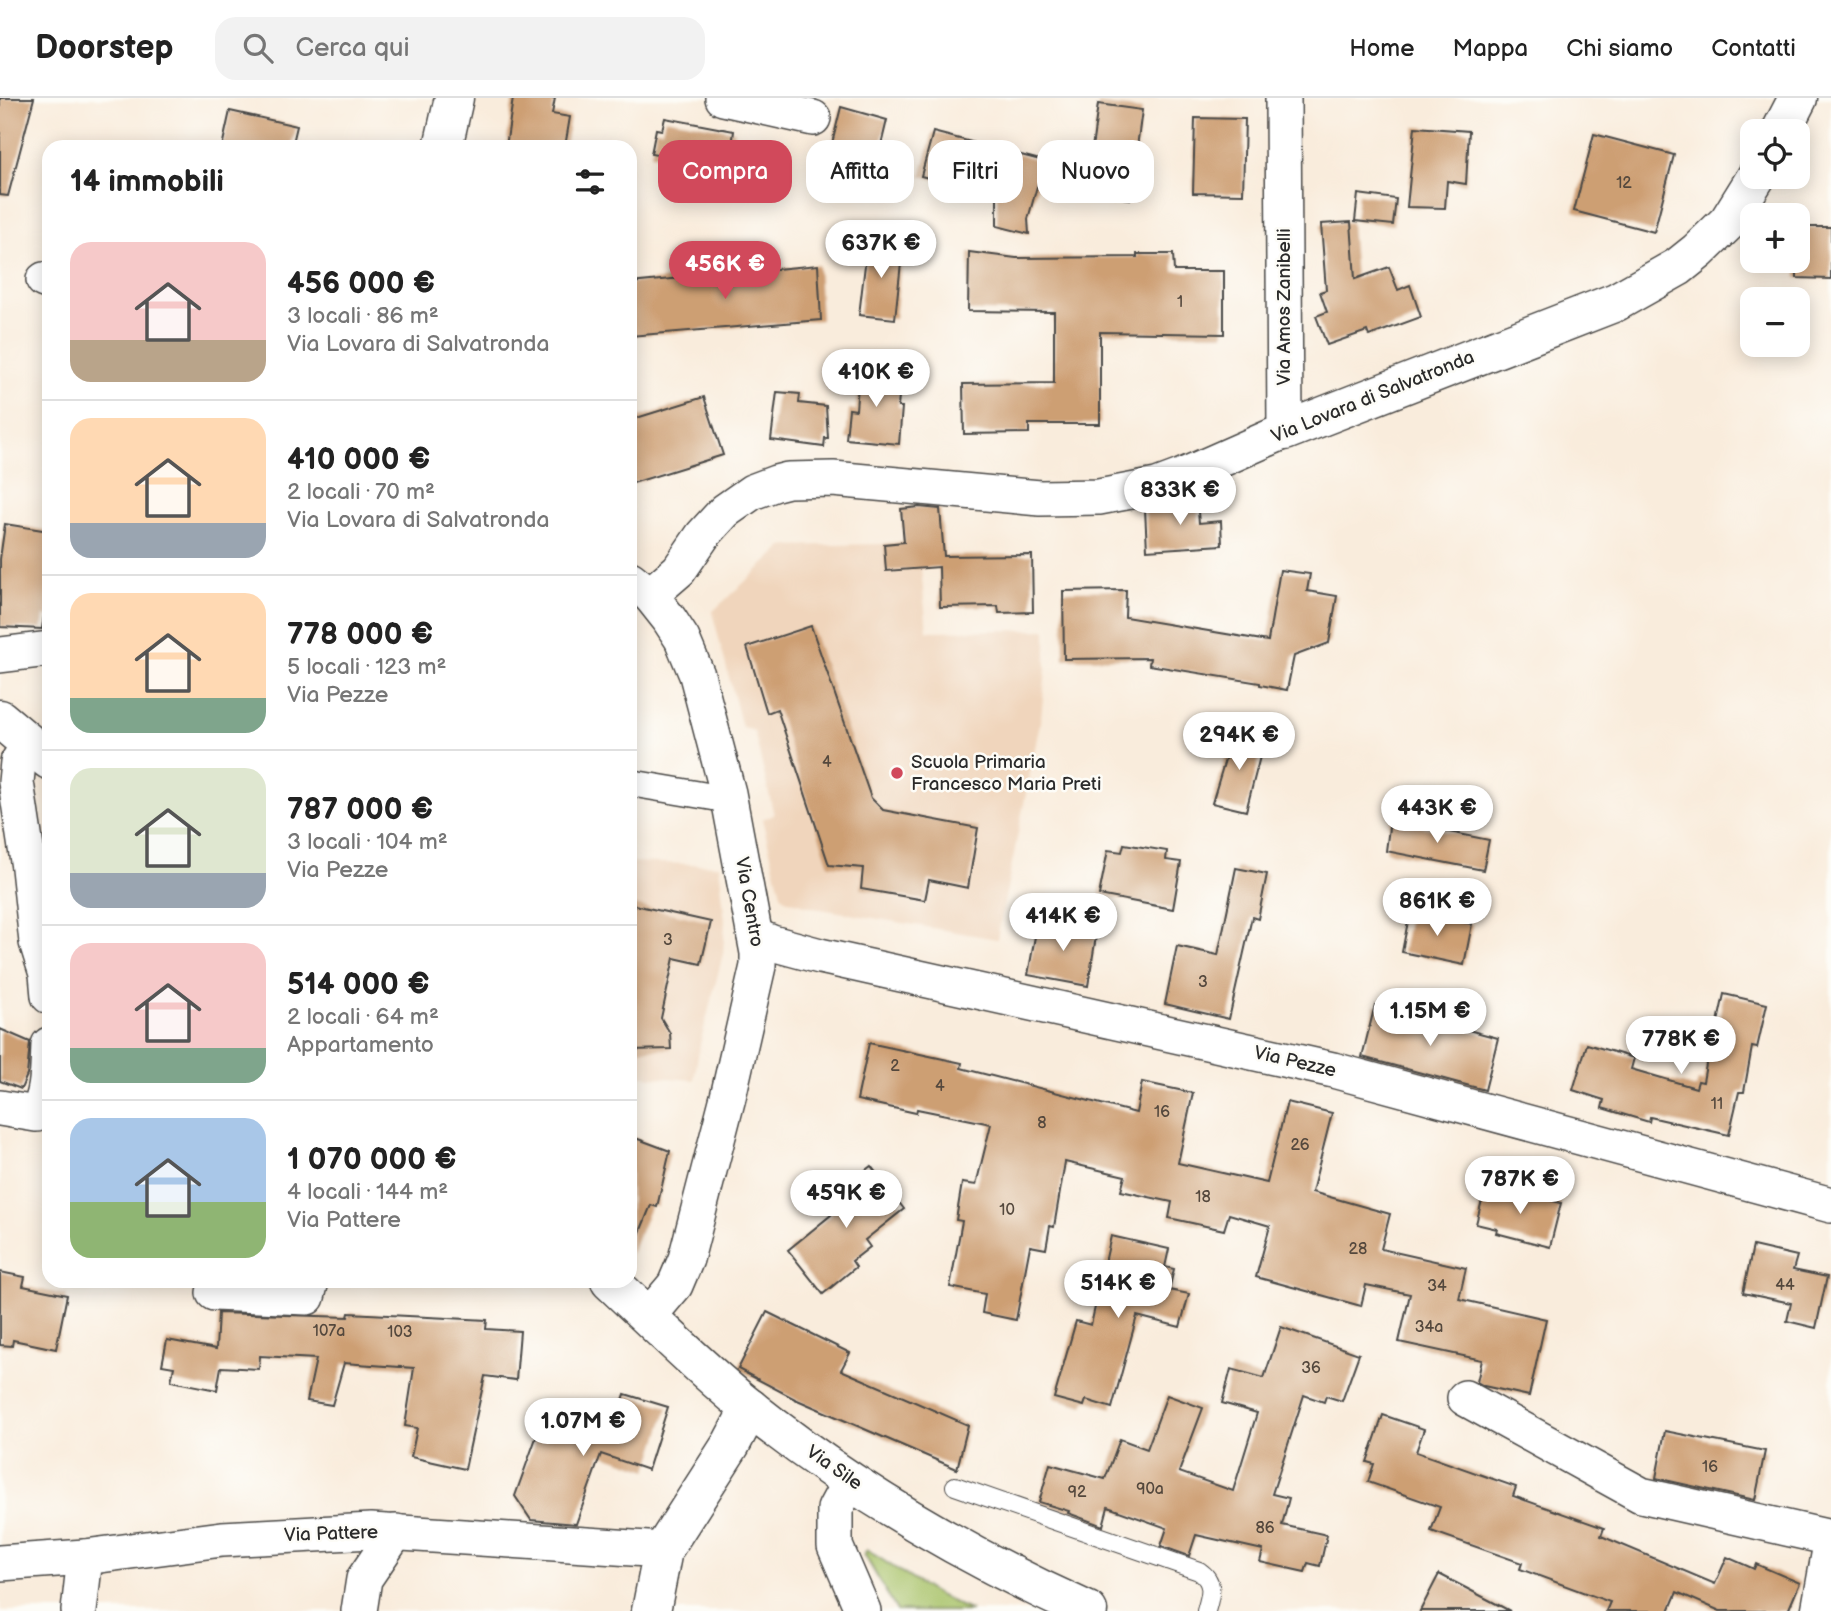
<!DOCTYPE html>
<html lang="it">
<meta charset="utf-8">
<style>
:root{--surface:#fff;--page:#f2f2f2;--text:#222;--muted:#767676;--line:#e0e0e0;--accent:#d1495b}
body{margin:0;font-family:"Balsamiq Sans",sans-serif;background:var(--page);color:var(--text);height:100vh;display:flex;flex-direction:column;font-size:26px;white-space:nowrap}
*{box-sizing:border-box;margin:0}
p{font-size:23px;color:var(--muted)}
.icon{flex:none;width:38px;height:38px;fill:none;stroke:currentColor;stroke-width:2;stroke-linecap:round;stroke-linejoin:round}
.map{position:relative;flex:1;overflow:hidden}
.drawer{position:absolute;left:42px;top:42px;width:595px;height:1148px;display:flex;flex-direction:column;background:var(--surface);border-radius:21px;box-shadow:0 4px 18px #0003}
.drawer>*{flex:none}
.top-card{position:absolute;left:658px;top:42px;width:665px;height:63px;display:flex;gap:14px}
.fabs{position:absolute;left:1740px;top:21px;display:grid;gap:14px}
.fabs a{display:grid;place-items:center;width:70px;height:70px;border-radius:14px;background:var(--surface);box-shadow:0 4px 18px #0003;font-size:35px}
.price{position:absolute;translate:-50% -60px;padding:0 16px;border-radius:24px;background:#fff;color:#222;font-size:23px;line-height:46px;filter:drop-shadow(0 2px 4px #0008)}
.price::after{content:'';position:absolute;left:50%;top:42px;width:21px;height:16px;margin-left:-10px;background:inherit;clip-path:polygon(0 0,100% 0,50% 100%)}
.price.selected{background:var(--accent);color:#fff}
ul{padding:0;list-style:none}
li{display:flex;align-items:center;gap:21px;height:175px;padding:0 28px}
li+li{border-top:2px solid var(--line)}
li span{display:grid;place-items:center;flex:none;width:196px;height:140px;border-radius:21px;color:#555}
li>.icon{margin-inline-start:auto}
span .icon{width:84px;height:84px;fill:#fffc;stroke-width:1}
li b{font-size:30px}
h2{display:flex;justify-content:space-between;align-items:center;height:84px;padding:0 28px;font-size:30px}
.tag{padding:0 24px;border-radius:21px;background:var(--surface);box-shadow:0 4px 18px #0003;font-size:24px;line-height:63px}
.tag.selected{background:var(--accent);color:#fff}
header{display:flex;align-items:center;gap:42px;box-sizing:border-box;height:98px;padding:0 35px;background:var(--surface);border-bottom:2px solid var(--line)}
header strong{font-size:33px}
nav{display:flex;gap:38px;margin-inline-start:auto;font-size:24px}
.search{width:490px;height:63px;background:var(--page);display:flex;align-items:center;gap:18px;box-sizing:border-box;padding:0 24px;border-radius:21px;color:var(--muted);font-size:26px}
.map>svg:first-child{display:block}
</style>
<header>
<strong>Doorstep</strong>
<div class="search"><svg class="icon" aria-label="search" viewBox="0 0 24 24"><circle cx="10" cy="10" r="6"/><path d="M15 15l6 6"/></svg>Cerca qui</div>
<nav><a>Home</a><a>Mappa</a><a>Chi siamo</a><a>Contatti</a></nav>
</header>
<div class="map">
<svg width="1831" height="1513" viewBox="0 0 1831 1513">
<rect width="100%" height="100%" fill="#fdfcf7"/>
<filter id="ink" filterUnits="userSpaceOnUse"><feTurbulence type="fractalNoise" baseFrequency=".0143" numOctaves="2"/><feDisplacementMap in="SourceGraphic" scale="14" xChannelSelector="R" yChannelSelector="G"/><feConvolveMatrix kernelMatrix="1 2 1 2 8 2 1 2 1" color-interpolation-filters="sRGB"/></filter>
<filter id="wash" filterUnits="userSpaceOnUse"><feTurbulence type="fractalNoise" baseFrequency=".00686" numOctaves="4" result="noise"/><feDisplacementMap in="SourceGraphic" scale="28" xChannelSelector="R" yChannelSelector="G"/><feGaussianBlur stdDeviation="1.57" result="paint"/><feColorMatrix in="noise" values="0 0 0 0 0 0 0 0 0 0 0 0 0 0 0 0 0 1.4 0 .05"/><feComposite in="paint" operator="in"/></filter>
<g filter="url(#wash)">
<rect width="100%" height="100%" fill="#f9ecdc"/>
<g fill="#f0d5bc">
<polygon points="884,446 886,473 921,470 927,533 1046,532 1046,572 1041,620 997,841 815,810 785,801 781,796 762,721 774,717 754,633 742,629 712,514 784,448"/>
<polygon points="630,764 719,767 725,823 723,856 700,946 694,982 630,977"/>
</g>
<polygon fill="#a8c269" stroke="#6a764a" stroke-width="2" points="867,1452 932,1494 971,1513 897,1513 864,1456"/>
<g id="blocks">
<g fill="#cd9f73">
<polygon points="0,0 34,0 8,98 0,97"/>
<polygon points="513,0 555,0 552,16 570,19 565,49 506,49"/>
<polygon points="1098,6 1142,12 1130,101 1086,95"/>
<polygon points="841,9 887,22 869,97 822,86"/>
<polygon points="230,13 297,28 292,49 222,49"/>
<polygon points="665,20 734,33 728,77 662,65 663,58 651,56 656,31 662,32"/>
<polygon points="1195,20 1245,21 1243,96 1193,95"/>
<polygon points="1415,29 1469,33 1466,86 1447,83 1445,110 1407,109"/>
<polygon points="933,34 1044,63 1028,121 1029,136 997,128 997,98 921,78"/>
<polygon points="1594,36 1674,57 1654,134 1574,113"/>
<polygon points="1358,96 1396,101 1393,127 1355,123"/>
<polygon points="1351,124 1355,181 1389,169 1398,192 1410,187 1421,219 1369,238 1367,233 1327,247 1316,218 1327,214 1320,194 1326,192 1321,126"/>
<polygon points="1797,129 1831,129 1831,181 1797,180"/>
<polygon points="868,142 903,146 895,221 859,217"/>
<polygon points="969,154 1016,160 1137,159 1137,156 1173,156 1174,173 1224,173 1224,236 1100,234 1100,326 1029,326 1029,335 964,336 963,286 1054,285 1054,214 968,213"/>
<polygon points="818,167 821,222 630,238 630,185"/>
<polygon points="859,273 901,276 898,309 902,309 899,346 846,341 849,311 856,312"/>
<polygon points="777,294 800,296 799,305 826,308 828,340 825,340 824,349 771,342"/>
<polygon points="704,299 723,357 630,386 630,322"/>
<polygon points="1197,403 1199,425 1221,423 1222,447 1147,452 1145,411 1171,404"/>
<polygon points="919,409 940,411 944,458 1032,457 1033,514 999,515 998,508 940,509 939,469 886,473 884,446 904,444 901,411"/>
<polygon points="5,426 49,433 49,519 44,518 42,531 0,529 0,461"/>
<polygon points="1280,472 1310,476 1307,493 1337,498 1329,545 1294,558 1287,592 1260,587 1260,585 1149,567 1150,560 1064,561 1063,493 1126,492 1125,519 1268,543"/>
<polygon points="811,528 871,700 883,712 978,730 968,790 929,782 925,802 861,791 863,770 829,767 777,611 767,615 747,549"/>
<polygon points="1233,635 1265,639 1246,713 1212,705"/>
<polygon points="1390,722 1489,742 1483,772 1386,753"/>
<polygon points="1124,746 1167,753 1166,762 1181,764 1173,811 1099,797 1108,752 1122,754"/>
<polygon points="1236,770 1267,776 1258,821 1252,819 1229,921 1165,906 1177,848 1218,857"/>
<polygon points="630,806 711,824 701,866 674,860 661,920 670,935 671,951 630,952"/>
<polygon points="1410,813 1472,826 1464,867 1402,854"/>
<polygon points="1038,822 1097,832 1088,888 1028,877"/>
<polygon points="1724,896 1767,906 1757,950 1752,949 1744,994 1739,994 1729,1037 1650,1019 1649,1024 1602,1010 1604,1002 1573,992 1587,946 1634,960 1631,971 1696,990 1698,983 1703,984 1711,938 1715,938"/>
<polygon points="1375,907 1498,940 1485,992 1362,959"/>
<polygon points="0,931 30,944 27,977 21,991 0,983"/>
<polygon points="869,945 962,965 961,970 1136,1015 1142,984 1193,995 1178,1065 1267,1085 1287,1004 1332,1015 1312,1094 1390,1116 1381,1151 1466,1170 1459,1201 1546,1221 1529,1298 1484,1288 1477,1284 1482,1262 1399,1244 1410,1196 1366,1187 1361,1208 1256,1179 1270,1128 1229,1116 1224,1132 1169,1120 1172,1104 1121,1093 1125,1078 1065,1064 1054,1129 1050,1128 1046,1151 1030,1148 1016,1222 982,1215 985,1196 950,1189 962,1123 956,1122 962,1085 976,1087 991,1026 917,1011 916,1015 857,1002"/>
<polygon points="630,1038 670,1053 657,1109 651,1107 631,1156"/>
<polygon points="871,1068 904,1111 865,1142 870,1149 852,1163 856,1169 823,1196 788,1152 831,1117 828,1113 841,1101 836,1095"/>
<polygon points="1506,1091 1561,1105 1550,1149 1496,1135 1497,1131 1476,1126 1484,1094 1504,1100"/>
<polygon points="1111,1138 1169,1151 1165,1169 1174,1171 1169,1192 1189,1196 1180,1229 1137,1218 1112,1310 1086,1302 1084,1308 1054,1300 1076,1223 1091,1227"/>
<polygon points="1753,1148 1797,1158 1793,1172 1827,1179 1816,1230 1787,1223 1791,1205 1743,1195"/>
<polygon points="0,1174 25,1179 23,1188 67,1197 56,1251 13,1242 12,1248 0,1247"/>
<polygon points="767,1214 850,1255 841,1272 968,1327 957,1371 795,1301 738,1271"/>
<polygon points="218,1215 348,1219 349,1215 487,1222 486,1231 520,1233 516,1282 485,1278 465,1371 411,1359 417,1330 405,1328 414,1270 344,1265 332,1307 307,1303 316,1261 260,1258 259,1271 221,1269 217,1292 171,1283 174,1269 162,1267 167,1242 216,1251"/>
<polygon points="1281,1229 1359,1256 1342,1303 1326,1298 1324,1304 1304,1297 1272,1396 1289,1400 1282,1427 1327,1437 1320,1468 1308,1465 1305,1474 1260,1464 1263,1452 1196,1437 1189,1458 1161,1448 1167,1430 1108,1409 1103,1428 1068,1415 1069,1413 1039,1404 1050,1366 1105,1381 1120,1341 1147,1351 1167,1297 1203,1310 1179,1374 1233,1393 1257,1315 1222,1305 1231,1271 1264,1280"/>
<polygon points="625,1296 668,1309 648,1372 601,1356 576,1426 531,1422 515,1398 546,1312 612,1336"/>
<polygon points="1383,1317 1424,1331 1416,1354 1516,1389 1513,1398 1604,1430 1601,1438 1715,1486 1727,1459 1754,1471 1756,1466 1800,1485 1788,1513 1720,1513 1677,1494 1669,1513 1606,1513 1610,1504 1520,1471 1522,1465 1431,1433 1440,1409 1368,1384 1374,1366 1367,1364"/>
<polygon points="1665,1333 1765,1353 1755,1402 1656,1380"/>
<polygon points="1439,1476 1510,1513 1420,1513"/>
</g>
</g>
</g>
<g filter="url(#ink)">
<use href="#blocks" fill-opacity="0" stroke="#4a4846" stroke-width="2"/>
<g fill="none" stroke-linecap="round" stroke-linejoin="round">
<defs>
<path id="service" d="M955 1388 1199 1473C1215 1484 1211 1496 1206 1513"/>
<polyline id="pedestrian" points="636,686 713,699"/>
<g id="minor">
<polyline points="723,0 813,20"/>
<polyline points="44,182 49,183"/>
<polyline points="630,481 650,497 669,521 682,541 697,577 728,695 758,855 758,868 728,999 686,1161 675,1187 648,1219"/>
<polyline points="650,497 679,472 703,437 725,413 752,394 776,385 788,382 833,381 1040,400 1099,399 1157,388 1181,379 1285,333 1283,0"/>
<polyline points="0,557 49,551"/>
<polyline points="30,645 18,664 16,684 29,770 37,844 47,876 49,898"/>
<polyline points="755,838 772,845 820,858 1333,972 1831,1107"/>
<path d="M0 1010 36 1016C49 999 48 968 49 947"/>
<polyline points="214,1195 307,1199 311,1183"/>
<polyline points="1465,1300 1641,1397 1831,1440"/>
<polyline points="850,1383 835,1411 835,1448 863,1513"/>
<polyline points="0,1465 85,1459 222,1441 371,1433 663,1452"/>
<polyline points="79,1513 85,1459"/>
<polyline points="359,1513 364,1481 396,1434"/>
<polyline points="1819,1513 1831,1446"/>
</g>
<g id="tertiary">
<polyline points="1781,33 1798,0"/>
<polyline points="443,49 454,0"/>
<polyline points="1285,333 1616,204 1678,169 1698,153 1728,124 1756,79"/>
<polyline points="0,621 49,662"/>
<path d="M610 1183C655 1225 699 1269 747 1308 851 1391 967 1459 1088 1513"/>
<polyline points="651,1513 663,1452 731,1346 750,1310"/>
</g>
</defs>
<use href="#service" stroke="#4a4846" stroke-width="20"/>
<use href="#pedestrian" stroke="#4a4846" stroke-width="29"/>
<use href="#minor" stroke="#4a4846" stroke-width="38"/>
<use href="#tertiary" stroke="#4a4846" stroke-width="41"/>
<use href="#service" stroke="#fff" stroke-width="18"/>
<use href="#pedestrian" stroke="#fff" stroke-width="26"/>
<use href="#minor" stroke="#fff" stroke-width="35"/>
<use href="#tertiary" stroke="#fff" stroke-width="38"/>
</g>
</g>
<circle fill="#d1495b" stroke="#fdfcf7" stroke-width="2.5" cx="897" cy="675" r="7"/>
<g text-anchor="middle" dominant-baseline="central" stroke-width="5" stroke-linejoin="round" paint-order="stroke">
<g font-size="16" fill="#54483d">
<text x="1624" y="85">12</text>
<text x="1180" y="204">1</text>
<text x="827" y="664">4</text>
<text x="668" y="842">3</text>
<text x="1203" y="884">3</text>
<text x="895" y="968">2</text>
<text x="940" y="988">4</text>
<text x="1717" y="1006">11</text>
<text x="1162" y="1014">16</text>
<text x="1042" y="1025">8</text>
<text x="1300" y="1047">26</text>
<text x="1203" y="1099">18</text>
<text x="1007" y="1112">10</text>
<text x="1358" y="1151">28</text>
<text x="1785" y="1187">44</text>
<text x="1437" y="1188">34</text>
<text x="1429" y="1229">34a</text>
<text x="329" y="1233">107a</text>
<text x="400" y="1234">103</text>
<text x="1311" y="1270">36</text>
<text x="1710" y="1369">16</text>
<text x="1150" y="1391">90a</text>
<text x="1077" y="1394">92</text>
<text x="1265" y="1430">86</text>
</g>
<g font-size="19" fill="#2b2b2b" stroke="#fdfcf7">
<text transform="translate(1284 209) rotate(-90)">Via Amos Zanibelli</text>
<text transform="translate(1373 299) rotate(-22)">Via Lovara di Salvatronda</text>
<text transform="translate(749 804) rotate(80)">Via Centro</text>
<text transform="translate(1295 964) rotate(13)">Via Pezze</text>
<text transform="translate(834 1370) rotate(35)">Via Sile</text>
<text transform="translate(331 1436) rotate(-2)">Via Pattere</text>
</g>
<g font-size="19" fill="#2b2b2b" stroke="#fdfcf7" text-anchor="start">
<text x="911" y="664">Scuola Primaria<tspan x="911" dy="22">Francesco Maria Preti</tspan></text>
</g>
</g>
</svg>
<div class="fabs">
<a><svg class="icon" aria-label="locate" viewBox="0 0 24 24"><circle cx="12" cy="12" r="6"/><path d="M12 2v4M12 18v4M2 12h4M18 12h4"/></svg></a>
<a>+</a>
<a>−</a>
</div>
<b class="price" style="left:881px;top:182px">637K €</b>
<b class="price selected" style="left:725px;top:203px">456K €</b>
<b class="price" style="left:876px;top:311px">410K €</b>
<b class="price" style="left:1180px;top:429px">833K €</b>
<b class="price" style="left:1239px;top:674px">294K €</b>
<b class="price" style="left:1437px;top:747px">443K €</b>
<b class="price" style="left:1437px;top:840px">861K €</b>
<b class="price" style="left:1063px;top:855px">414K €</b>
<b class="price" style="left:1430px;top:950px">1.15M €</b>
<b class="price" style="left:1681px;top:978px">778K €</b>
<b class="price" style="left:1520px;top:1118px">787K €</b>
<b class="price" style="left:846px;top:1132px">459K €</b>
<b class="price" style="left:1118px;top:1222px">514K €</b>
<b class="price" style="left:583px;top:1360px">1.07M €</b>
<div class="top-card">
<a class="tag selected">Compra</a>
<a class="tag">Affitta</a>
<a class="tag">Filtri</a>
<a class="tag">Nuovo</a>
</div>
<section class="drawer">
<h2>14 immobili<svg class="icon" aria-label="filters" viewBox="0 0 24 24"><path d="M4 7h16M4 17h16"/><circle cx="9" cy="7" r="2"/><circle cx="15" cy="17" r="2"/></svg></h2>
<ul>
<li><span style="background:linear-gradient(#f6c9c9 70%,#b9a48a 0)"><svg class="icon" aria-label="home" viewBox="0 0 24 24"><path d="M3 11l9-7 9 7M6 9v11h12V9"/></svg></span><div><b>456 000 €</b><p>3 locali · 86 m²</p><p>Via Lovara di Salvatronda</p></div></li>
<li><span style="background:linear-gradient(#ffd9b3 75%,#9aa5b1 0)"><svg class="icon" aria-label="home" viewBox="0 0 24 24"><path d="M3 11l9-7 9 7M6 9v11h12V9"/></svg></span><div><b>410 000 €</b><p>2 locali · 70 m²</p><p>Via Lovara di Salvatronda</p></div></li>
<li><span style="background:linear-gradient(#ffd9b3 75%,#7fa58c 0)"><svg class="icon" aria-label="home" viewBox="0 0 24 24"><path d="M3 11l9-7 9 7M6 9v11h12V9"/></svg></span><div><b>778 000 €</b><p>5 locali · 123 m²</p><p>Via Pezze</p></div></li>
<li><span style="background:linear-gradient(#dfe7d0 75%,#9aa5b1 0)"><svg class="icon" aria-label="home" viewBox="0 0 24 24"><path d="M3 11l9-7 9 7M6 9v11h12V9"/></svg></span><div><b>787 000 €</b><p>3 locali · 104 m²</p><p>Via Pezze</p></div></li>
<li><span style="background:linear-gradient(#f6c9c9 75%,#7fa58c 0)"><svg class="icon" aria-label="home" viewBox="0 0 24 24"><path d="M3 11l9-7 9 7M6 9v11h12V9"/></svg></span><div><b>514 000 €</b><p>2 locali · 64 m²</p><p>Appartamento</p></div></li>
<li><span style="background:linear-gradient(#a9c7e8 60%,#8fb573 0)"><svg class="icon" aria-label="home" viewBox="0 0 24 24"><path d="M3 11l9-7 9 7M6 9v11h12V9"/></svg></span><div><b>1 070 000 €</b><p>4 locali · 144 m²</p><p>Via Pattere</p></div></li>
</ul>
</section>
</div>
